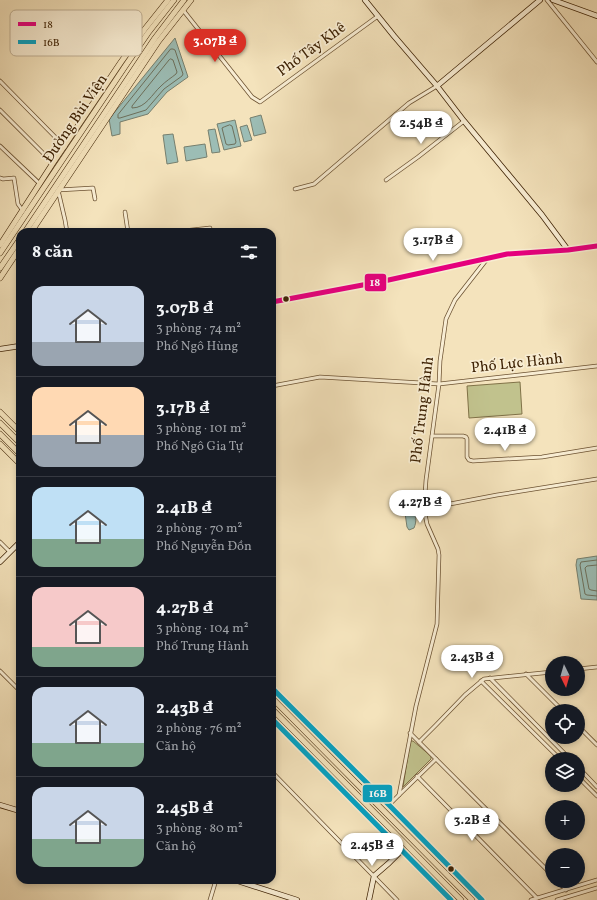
<!DOCTYPE html>
<html lang="vi">
<meta charset="utf-8">
<style>
:root{--surface:#171b24;--page:#20242c;--text:#f1f3f6;--muted:#9ea1a6;--line:#363941;--accent:#d93025}
body{margin:0;font-family:Vollkorn,serif;background:var(--page);color:var(--text);height:100vh;display:flex;flex-direction:column;font-size:15px;white-space:nowrap}
*{box-sizing:border-box;margin:0}
p{font-size:13px;color:var(--muted)}
.icon{flex:none;width:22px;height:22px;fill:none;stroke:currentColor;stroke-width:2;stroke-linecap:round;stroke-linejoin:round}
.map{position:relative;flex:1;overflow:hidden}
.details{position:absolute;left:16px;top:228px;width:260px;height:656px;display:flex;flex-direction:column;background:var(--surface);border-radius:12px;box-shadow:0 2px 6px #0003}
.details>*{flex:none}
.needle{width:26px;rotate:175deg}
.tools{position:absolute;left:545px;top:656px;display:grid;gap:8px}
.tools a{display:grid;place-items:center;width:40px;height:40px;border-radius:50%;background:var(--surface);box-shadow:0 2px 6px #0003;font-size:20px}
.price{position:absolute;translate:-50% -34px;padding:0 9px;border-radius:14px;background:#fff;color:#222;font-size:13px;line-height:26px;filter:drop-shadow(0 1px 2px #0008)}
.price::after{content:'';position:absolute;left:50%;top:24px;width:12px;height:9px;margin-left:-6px;background:inherit;clip-path:polygon(0 0,100% 0,50% 100%)}
.price.on{background:var(--accent);color:#fff}
ul{padding:0;list-style:none}
li{display:flex;align-items:center;gap:12px;height:100px;padding:0 16px}
li+li{border-top:1px solid var(--line)}
li span{display:grid;place-items:center;flex:none;width:112px;height:80px;border-radius:12px;color:#555}
li>.icon{margin-inline-start:auto}
span .icon{width:48px;height:48px;fill:#fffc;stroke-width:1}
li b{font-size:17px}
h2{display:flex;justify-content:space-between;align-items:center;height:48px;padding:0 16px;font-size:17px}
.map>svg:first-child{display:block}
</style>
<div class="map">
<svg width="597" height="900" viewBox="0 0 597 900">
<rect width="100%" height="100%" fill="#f4e3bc"/>
<filter id="stains"><feTurbulence type="fractalNoise" baseFrequency=".005" numOctaves="4"/><feColorMatrix values="0 0 0 0 .2 0 0 0 0 .09 0 0 0 0 .02 0 0 0 .5 -.17"/></filter>
<radialGradient id="worn" r=".72"><stop offset=".6" stop-color="#630" stop-opacity="0"/><stop offset="1" stop-color="#630" stop-opacity=".3"/></radialGradient>
<g fill="#c1c28d" stroke="#807248">
<polygon points="520,382 522,414 469,418 467,386"/>
<polygon points="411,741 413,741 431,756 431,759 403,787 410,742"/>
</g>
<g fill="#9cbdb5" stroke="#767f6e">
<polygon points="175,38 188,77 167,92 148,114 120,122 120,134 112,136 109,119"/>
<polygon points="261,115 266,133 254,136 250,118"/>
<polygon points="235,120 241,146 224,150 217,124"/>
<polygon points="247,125 252,140 244,142 240,127"/>
<polygon points="215,129 220,152 212,153 208,130"/>
<polygon points="173,134 178,162 167,164 163,135"/>
<polygon points="205,144 207,157 186,161 184,147"/>
<path d="M409 509H413C416 516 417 521 414 528L409 530 407 527 405 513Z"/>
<polygon points="597,556 597,600 581,599 576,565 577,559"/>
</g>
<g fill="none" stroke-linecap="round" stroke-linejoin="round">
<g stroke="#6d705c" stroke-width="1">
<polygon points="171,49 173,49 175,50 183,74 182,76 164,89 146,110 120,118 118,118 118,115"/>
<path d="M171 59 173 60 177 72 176 74C171 78 166 81 161 86 152 94 146 108 132 108V106L169 60Z"/>
<polygon points="230,125 232,126 236,142 235,144 228,145 226,144 222,128 224,127"/>
<polyline points="597,560 581,562 580,565 585,594 587,595 597,596"/>
<polyline points="597,565 587,566 585,568 589,589 591,590 597,591"/>
</g>
<defs>
<g id="street">
<polyline points="547,0 597,62"/>
<polyline points="183,10 252,97 260,102 378,16"/>
<polyline points="0,81 65,147"/>
<polyline points="0,110 53,163"/>
<polyline points="0,146 40,184"/>
<polyline points="0,178 3,179 14,178 18,204 23,211"/>
<polyline points="386,180 418,157 464,121"/>
<polyline points="295,189 314,184 409,103 437,86"/>
<polyline points="125,212 128,232"/>
<polyline points="67,232 65,220 58,190 93,188 95,199"/>
<polyline points="174,232 210,228"/>
<polyline points="272,386 320,377 439,384 528,374 597,366"/>
<polyline points="432,436 463,436 466,437 467,439 467,457 469,460 473,461 542,457 597,448"/>
<polyline points="424,509 497,495 597,479"/>
<polyline points="0,542 10,552"/>
<polyline points="578,669 597,667"/>
<polyline points="0,671 20,691"/>
<polyline points="526,674 563,711"/>
<polyline points="490,678 570,759"/>
<polyline points="481,681 560,759"/>
<polyline points="578,726 597,745"/>
<polyline points="410,733 552,875"/>
<polyline points="419,742 436,725 465,695 484,679 552,672"/>
<polyline points="578,767 597,787"/>
<polyline points="272,772 397,900"/>
<polyline points="417,776 537,898"/>
<polyline points="578,777 597,796"/>
<polyline points="399,795 436,759"/>
<polyline points="389,805 399,795 416,706 437,624 439,555 438,549 427,524 424,509 426,480 439,384 440,361 446,319 455,300 487,259"/>
<polyline points="558,881 566,890"/>
<polyline points="210,900 216,880"/>
<polyline points="531,900 597,880"/>
<polyline points="557,900 597,888"/>
</g>
<g id="secondary">
<polyline points="365,0 394,36 437,86 464,121 542,215 568,250"/>
<polyline points="553,0 597,16"/>
<polyline points="437,86 540,0"/>
<polyline points="272,302 384,281 507,254 568,250 597,246"/>
<polyline points="0,349 20,346"/>
<polyline points="0,562 20,542"/>
<polyline points="0,805 20,811"/>
<polyline points="235,880 297,900"/>
<polyline points="369,900 374,876 389,863 402,850"/>
</g>
<g id="primary">
<polyline points="25,232 155,38 184,0"/>
<polyline points="31,232 158,42 191,0"/>
<polyline points="0,245 53,163 121,62 144,30 168,0"/>
<polyline points="0,253 126,65 148,33 174,0"/>
<polyline points="0,268 20,239"/>
<polyline points="0,278 20,248"/>
<polyline points="0,412 20,432"/>
<polyline points="0,423 20,443"/>
<polyline points="0,434 20,454"/>
<polyline points="0,444 20,464"/>
<polyline points="272,688 389,805 482,900"/>
<polyline points="272,698 472,900"/>
<polyline points="272,709 461,900"/>
<polyline points="272,719 451,900"/>
</g>
</defs>
<use href="#street" stroke="#6c5232" stroke-width="4.5"/>
<use href="#secondary" stroke="#3e2204" stroke-width="6"/>
<use href="#primary" stroke="#3e2204" stroke-width="6"/>
<use href="#street" stroke="#f8edd3" stroke-width="3"/>
<use href="#secondary" stroke="#f8edd3" stroke-width="4.5"/>
<use href="#primary" stroke="#f4e3bc" stroke-width="5"/>
<defs>
<polyline id="bus-1" points="272,302 384,281 507,254 568,250 597,246"/>
<g id="bus-2">
<polyline points="272,688 389,805 482,900"/>
<polyline points="272,719 451,900"/>
</g>
</defs>
<use href="#bus-1" stroke="#f8edd3" stroke-width="8"/>
<use href="#bus-2" stroke="#f8edd3" stroke-width="8"/>
<use href="#bus-1" stroke="#e5007d" stroke-width="5"/>
<use href="#bus-2" stroke="#03a2c4" stroke-width="5"/>
</g>
<g fill="#3e2204" stroke="#f8edd3" stroke-width="1.5">
<circle cx="286" cy="299" r="3.5"/>
<circle cx="451" cy="869" r="3.5"/>
</g>
<g text-anchor="middle" dominant-baseline="central" stroke-width="3.5" stroke-linejoin="round" paint-order="stroke">
<g font-size="15" fill="#3e2204" stroke="#f8edd3">
<text transform="translate(312 50) rotate(-36)">Phố Tây Khê</text>
<text transform="translate(76 119) rotate(-56)">Đường Bùi Viện</text>
<text transform="translate(517 364) rotate(-6)">Phố Lực Hành</text>
<text transform="translate(423 410) rotate(-83)">Phố Trung Hành</text>
</g>
</g>
<rect x="10" y="10" width="132" height="46" rx="6" fill="#f8edd3" stroke="#c0b095" stroke-width="1"/>
<rect x="18" y="22" width="18" height="4" fill="#e5007d"/>
<rect x="18" y="40" width="18" height="4" fill="#03a2c4"/>
<g font-size="11" fill="#3e2204">
<text x="43" y="28">18</text>
<text x="43" y="46">16B</text>
</g>
<g stroke="#f8edd3" stroke-width="1.5">
<rect x="364" y="273" width="23" height="19" rx="4" fill="#e5007d"/>
<rect x="362" y="784" width="31" height="19" rx="4" fill="#03a2c4"/>
</g>
<g font-size="11" text-anchor="middle" font-weight="bold" fill="#fff">
<text x="375" y="286">18</text>
<text x="378" y="797">16B</text>
</g>
<rect width="100%" height="100%" filter="url(#stains)"/>
<rect width="100%" height="100%" fill="url(#worn)"/>
</svg>
<div class="tools">
<a><svg class="needle" viewBox="-14 -14 28 28"><path d="M0-13l5 13h-10z" fill="#e53935"/><path d="M0 13l5-13h-10z" fill="#9ea1a6"/></svg></a>
<a><svg class="icon" aria-label="locate" viewBox="0 0 24 24"><circle cx="12" cy="12" r="6"/><path d="M12 2v4M12 18v4M2 12h4M18 12h4"/></svg></a>
<a><svg class="icon" aria-label="layers" viewBox="0 0 24 24"><path d="M12 4l9 5-9 5-9-5zM3 14l9 5 9-5"/></svg></a>
<a>+</a>
<a>−</a>
</div>
<b class="price on" style="left:215px;top:63px">3.07B ₫</b>
<b class="price" style="left:421px;top:145px">2.54B ₫</b>
<b class="price" style="left:433px;top:262px">3.17B ₫</b>
<b class="price" style="left:505px;top:452px">2.41B ₫</b>
<b class="price" style="left:420px;top:524px">4.27B ₫</b>
<b class="price" style="left:472px;top:679px">2.43B ₫</b>
<b class="price" style="left:472px;top:842px">3.2B ₫</b>
<b class="price" style="left:372px;top:867px">2.45B ₫</b>
<section class="details">
<h2>8 căn<svg class="icon" aria-label="filters" viewBox="0 0 24 24"><path d="M4 7h16M4 17h16"/><circle cx="9" cy="7" r="2"/><circle cx="15" cy="17" r="2"/></svg></h2>
<ul>
<li><span style="background:linear-gradient(#c9d6e8 70%,#9aa5b1 0)"><svg class="icon" aria-label="home" viewBox="0 0 24 24"><path d="M3 11l9-7 9 7M6 9v11h12V9"/></svg></span><div><b>3.07B ₫</b><p>3 phòng · 74 m²</p><p>Phố Ngô Hùng</p></div></li>
<li><span style="background:linear-gradient(#ffd9b3 60%,#9aa5b1 0)"><svg class="icon" aria-label="home" viewBox="0 0 24 24"><path d="M3 11l9-7 9 7M6 9v11h12V9"/></svg></span><div><b>3.17B ₫</b><p>3 phòng · 101 m²</p><p>Phố Ngô Gia Tự</p></div></li>
<li><span style="background:linear-gradient(#bfe0f5 65%,#7fa58c 0)"><svg class="icon" aria-label="home" viewBox="0 0 24 24"><path d="M3 11l9-7 9 7M6 9v11h12V9"/></svg></span><div><b>2.41B ₫</b><p>2 phòng · 70 m²</p><p>Phố Nguyễn Đồn</p></div></li>
<li><span style="background:linear-gradient(#f6c9c9 75%,#7fa58c 0)"><svg class="icon" aria-label="home" viewBox="0 0 24 24"><path d="M3 11l9-7 9 7M6 9v11h12V9"/></svg></span><div><b>4.27B ₫</b><p>3 phòng · 104 m²</p><p>Phố Trung Hành</p></div></li>
<li><span style="background:linear-gradient(#c9d6e8 70%,#7fa58c 0)"><svg class="icon" aria-label="home" viewBox="0 0 24 24"><path d="M3 11l9-7 9 7M6 9v11h12V9"/></svg></span><div><b>2.43B ₫</b><p>2 phòng · 76 m²</p><p>Căn hộ</p></div></li>
<li><span style="background:linear-gradient(#c9d6e8 65%,#7fa58c 0)"><svg class="icon" aria-label="home" viewBox="0 0 24 24"><path d="M3 11l9-7 9 7M6 9v11h12V9"/></svg></span><div><b>2.45B ₫</b><p>3 phòng · 80 m²</p><p>Căn hộ</p></div></li>
</ul>
</section>
</div>
